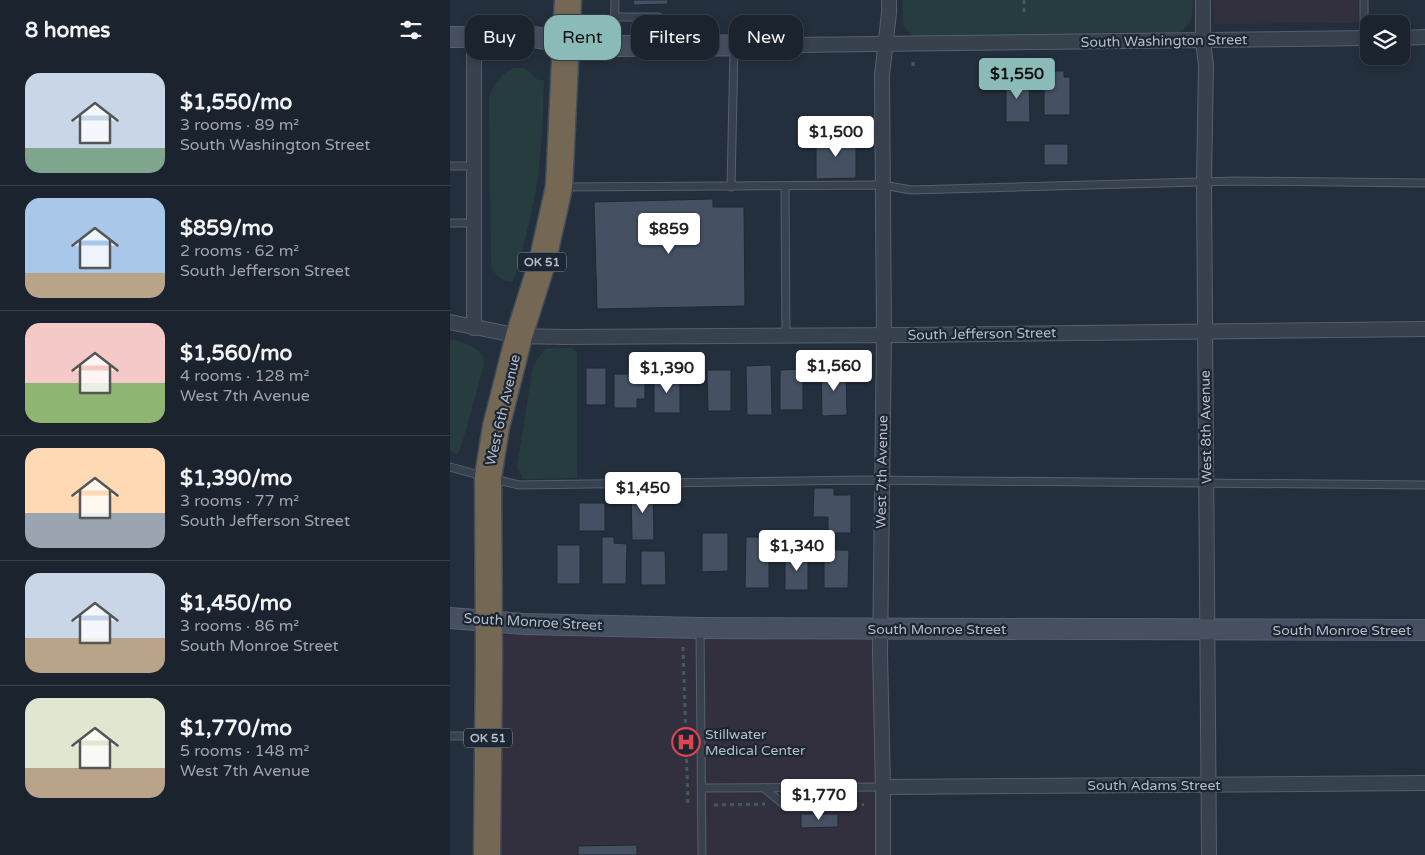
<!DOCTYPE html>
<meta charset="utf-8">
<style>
:root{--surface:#1b232e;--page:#282f3a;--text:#f1f3f6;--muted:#a0a4aa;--line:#39404a;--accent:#8bbbb9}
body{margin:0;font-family:"Varela Round",sans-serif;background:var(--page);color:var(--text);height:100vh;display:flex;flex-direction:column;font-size:19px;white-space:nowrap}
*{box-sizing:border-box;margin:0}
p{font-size:16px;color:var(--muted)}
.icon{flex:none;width:28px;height:28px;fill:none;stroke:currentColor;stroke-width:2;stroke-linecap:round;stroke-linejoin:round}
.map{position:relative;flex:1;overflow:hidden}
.side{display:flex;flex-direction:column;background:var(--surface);width:450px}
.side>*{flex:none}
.guide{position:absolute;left:15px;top:15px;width:475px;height:45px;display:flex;gap:10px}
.tools{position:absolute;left:910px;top:15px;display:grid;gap:10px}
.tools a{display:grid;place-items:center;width:50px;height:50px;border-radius:10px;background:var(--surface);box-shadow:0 2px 8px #0003,0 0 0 1px var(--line);font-size:25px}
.price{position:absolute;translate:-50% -42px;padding:0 11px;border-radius:5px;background:#fff;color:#222;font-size:16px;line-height:32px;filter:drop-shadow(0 1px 2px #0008)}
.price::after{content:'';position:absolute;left:50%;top:30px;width:15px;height:11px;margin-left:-8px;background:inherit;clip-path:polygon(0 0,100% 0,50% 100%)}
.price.on{background:var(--accent);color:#111}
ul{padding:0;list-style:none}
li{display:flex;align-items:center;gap:15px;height:125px;padding:0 25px}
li+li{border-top:1px solid var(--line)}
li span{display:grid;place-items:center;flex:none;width:140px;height:100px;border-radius:15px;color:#555}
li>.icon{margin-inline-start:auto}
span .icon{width:60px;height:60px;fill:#fffc;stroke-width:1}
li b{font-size:21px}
h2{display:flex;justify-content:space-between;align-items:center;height:60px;padding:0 25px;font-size:21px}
.tag{padding:0 18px;border-radius:15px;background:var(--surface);box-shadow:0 2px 8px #0003,0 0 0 1px var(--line);font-size:18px;line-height:45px}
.tag.on{background:var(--accent);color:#111}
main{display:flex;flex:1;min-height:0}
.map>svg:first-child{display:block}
</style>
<main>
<section class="side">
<h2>8 homes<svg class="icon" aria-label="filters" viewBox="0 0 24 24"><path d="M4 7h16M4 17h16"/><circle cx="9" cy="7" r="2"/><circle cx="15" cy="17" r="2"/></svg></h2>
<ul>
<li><span style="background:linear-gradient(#c9d6e8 75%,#7fa58c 0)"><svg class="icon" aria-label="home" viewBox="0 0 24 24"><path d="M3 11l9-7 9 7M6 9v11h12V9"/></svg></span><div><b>$1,550/mo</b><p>3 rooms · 89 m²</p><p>South Washington Street</p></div></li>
<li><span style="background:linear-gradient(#a9c7e8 75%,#b9a48a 0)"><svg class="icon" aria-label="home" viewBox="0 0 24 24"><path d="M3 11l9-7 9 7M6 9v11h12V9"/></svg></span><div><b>$859/mo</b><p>2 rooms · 62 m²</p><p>South Jefferson Street</p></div></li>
<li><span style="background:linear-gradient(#f6c9c9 60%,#8fb573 0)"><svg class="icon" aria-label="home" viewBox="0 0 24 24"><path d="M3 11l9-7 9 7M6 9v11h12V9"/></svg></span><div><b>$1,560/mo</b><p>4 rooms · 128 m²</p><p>West 7th Avenue</p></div></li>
<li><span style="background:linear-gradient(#ffd9b3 65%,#9aa5b1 0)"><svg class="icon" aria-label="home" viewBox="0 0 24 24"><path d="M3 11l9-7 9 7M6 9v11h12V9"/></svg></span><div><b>$1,390/mo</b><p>3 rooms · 77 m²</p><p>South Jefferson Street</p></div></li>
<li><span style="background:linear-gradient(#c9d6e8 65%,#b9a48a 0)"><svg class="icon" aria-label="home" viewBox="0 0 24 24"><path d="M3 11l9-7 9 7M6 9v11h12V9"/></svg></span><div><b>$1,450/mo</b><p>3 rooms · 86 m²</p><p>South Monroe Street</p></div></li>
<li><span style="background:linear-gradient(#dfe7d0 70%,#b9a48a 0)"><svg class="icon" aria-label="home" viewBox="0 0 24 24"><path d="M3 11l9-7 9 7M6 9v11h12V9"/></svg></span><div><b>$1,770/mo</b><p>5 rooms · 148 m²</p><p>West 7th Avenue</p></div></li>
</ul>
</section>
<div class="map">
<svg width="975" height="855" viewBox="0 0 975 855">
<rect width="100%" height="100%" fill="#242f3e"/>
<g fill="#32303f">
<polygon points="763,0 908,0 909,23 764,24"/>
<polygon points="41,628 430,629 431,855 41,855"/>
</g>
<g fill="#263c3f">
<path d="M452 0H743C743 15 742 27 726 33L471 38 464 37 453 25Z"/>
<path d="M63 68H75L88 80H94C93 115 92 150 87 184 81 218 73 250 63 282 52 282 46 276 41 266L39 98C44 84 49 76 63 68Z"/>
<path d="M0 339C10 341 28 347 33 357 33 358 33 364 34 365L11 447 9 452 5 454 0 450Z"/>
<polygon points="97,348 122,348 127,352 127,478 73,479 67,467 83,366 90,355"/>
</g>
<g fill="#455162" stroke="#1f2835">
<polygon points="183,0 218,0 218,4 184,5"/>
<polygon points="599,71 614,71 614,77 620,77 620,115 594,115 594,77 599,77"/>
<polygon points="573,76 574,82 579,82 580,122 556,122 556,77"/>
<polygon points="366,138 406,138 406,178 366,179"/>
<rect x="594" y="144" width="24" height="21"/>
<polygon points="263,199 263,207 294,207 295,306 147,309 144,202"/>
<polygon points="321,365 322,415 297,415 296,366"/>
<rect x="136" y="368" width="20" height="37"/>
<polygon points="353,369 353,410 330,410 330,370"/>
<polygon points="371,369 396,369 397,415 372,416"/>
<polygon points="257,370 281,370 281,411 258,411"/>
<polygon points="164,374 195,374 195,399 187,399 187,408 164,408"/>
<rect x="204" y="376" width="26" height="37"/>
<polygon points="181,488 203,488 204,540 182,540"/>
<polygon points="364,488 384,488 384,495 401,495 401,533 378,533 378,517 363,517"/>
<rect x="129" y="503" width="26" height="28"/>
<polygon points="252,533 278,533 278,571 252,572"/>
<polygon points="152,537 164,537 164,543 177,544 176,584 152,584"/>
<polygon points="296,537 319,537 319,588 295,588"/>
<rect x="107" y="545" width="23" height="39"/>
<polygon points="374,550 399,550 398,588 374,588"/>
<polygon points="191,551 215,551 216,585 191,585"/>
<rect x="335" y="554" width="23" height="36"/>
<polygon points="351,814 388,814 388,827 351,828"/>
<polygon points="187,845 187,855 128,855 128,846"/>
</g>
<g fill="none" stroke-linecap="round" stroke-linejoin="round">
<defs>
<g id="lane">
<polyline points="914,0 914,38"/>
<polyline points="165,17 208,17 209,43"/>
<polyline points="164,43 165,0"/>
<polyline points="0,166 23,166"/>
<polyline points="113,187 433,185 461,190 786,181 975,183"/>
<polyline points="281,187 284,48"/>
<polyline points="335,187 336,336"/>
<polyline points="0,223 23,223"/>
<polyline points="0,467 33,476"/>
<polyline points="44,479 69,485 413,480 975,485"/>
<polyline points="250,630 252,855"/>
<polyline points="0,736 35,736"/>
<polyline points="252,788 433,787"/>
<polyline points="314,788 337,807 373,807 395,787"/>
</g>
<g id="street">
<polyline points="753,0 753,41 756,65 754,182 759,855"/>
<polyline points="24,37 24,328"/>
<polyline points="951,38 975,37"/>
<polyline points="343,45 919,38"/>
<polyline points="0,322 69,336 115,337 462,335 975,329"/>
<polyline points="433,787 975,783"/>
<polyline points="433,855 433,787 430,653 434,336 432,75 439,13 439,0"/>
</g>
<g id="secondary">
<polyline points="0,37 83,37 117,42 164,46 343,45"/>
<polyline points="0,618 74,624 250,628 975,630"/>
</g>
<polyline id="highway" points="37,855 39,657 38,477 46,427 69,336 92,263 109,187 118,0"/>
</defs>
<use href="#lane" stroke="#565f6c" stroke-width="9"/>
<use href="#street" stroke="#565f6c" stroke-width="16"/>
<use href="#secondary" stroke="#565f6c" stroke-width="22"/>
<use href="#highway" stroke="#434c59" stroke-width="29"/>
<g stroke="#44595c" stroke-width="3" stroke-dasharray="4 4" stroke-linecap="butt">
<polyline points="574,0 574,16"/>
<polyline points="463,66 463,59"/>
<polyline points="233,647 238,804"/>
<polyline points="396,802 414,805"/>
<polyline points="264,805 315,804"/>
</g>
<use href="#lane" stroke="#38414e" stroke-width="7"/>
<use href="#street" stroke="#38414e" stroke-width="14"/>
<use href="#secondary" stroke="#465061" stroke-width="20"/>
<use href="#highway" stroke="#746855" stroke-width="26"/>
</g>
<defs>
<symbol id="hospital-ring" viewBox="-11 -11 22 22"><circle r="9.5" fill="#1d2633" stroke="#e0444e" stroke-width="1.5"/><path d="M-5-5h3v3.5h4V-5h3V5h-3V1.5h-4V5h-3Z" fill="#e0444e"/></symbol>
</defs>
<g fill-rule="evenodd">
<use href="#hospital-ring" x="220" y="726" width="32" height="32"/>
</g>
<g text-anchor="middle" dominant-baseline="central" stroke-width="4.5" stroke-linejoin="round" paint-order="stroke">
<g fill="#1d2633" stroke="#878f9c" stroke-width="1">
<rect x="68" y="252.5" width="48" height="19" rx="4"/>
<rect x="14" y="728.5" width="48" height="19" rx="4"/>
</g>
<g font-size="12" font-weight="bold" fill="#b4bcc9">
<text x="92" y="262">OK 51</text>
<text x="38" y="738">OK 51</text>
</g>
<g font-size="14" fill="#b4bcc9" stroke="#1d2633">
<text transform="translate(714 41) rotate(-1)">South Washington Street</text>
<text transform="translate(532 334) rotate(-1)">South Jefferson Street</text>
<text transform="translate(53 410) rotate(-77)">West 6th Avenue</text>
<text transform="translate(756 427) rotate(-91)">West 8th Avenue</text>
<text transform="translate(432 472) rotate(-89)">West 7th Avenue</text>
<text transform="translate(83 622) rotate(3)">South Monroe Street</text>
<text x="487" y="629">South Monroe Street</text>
<text x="892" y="630">South Monroe Street</text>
<text x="704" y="785">South Adams Street</text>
</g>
<g font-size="14" fill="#b4bcc9" stroke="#1d2633" text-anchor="start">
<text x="255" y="734">Stillwater<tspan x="255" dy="16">Medical Center</tspan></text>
</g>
</g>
</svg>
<div class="tools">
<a><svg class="icon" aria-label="layers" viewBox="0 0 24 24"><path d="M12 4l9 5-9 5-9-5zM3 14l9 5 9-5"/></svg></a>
</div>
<b class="price on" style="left:567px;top:100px">$1,550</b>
<b class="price" style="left:386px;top:158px">$1,500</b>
<b class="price" style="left:219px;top:255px">$859</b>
<b class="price" style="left:384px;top:392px">$1,560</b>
<b class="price" style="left:217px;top:394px">$1,390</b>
<b class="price" style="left:193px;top:514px">$1,450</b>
<b class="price" style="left:347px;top:572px">$1,340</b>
<b class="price" style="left:369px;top:821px">$1,770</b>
<div class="guide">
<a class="tag">Buy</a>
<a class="tag on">Rent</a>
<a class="tag">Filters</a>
<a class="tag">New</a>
</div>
</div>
</main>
